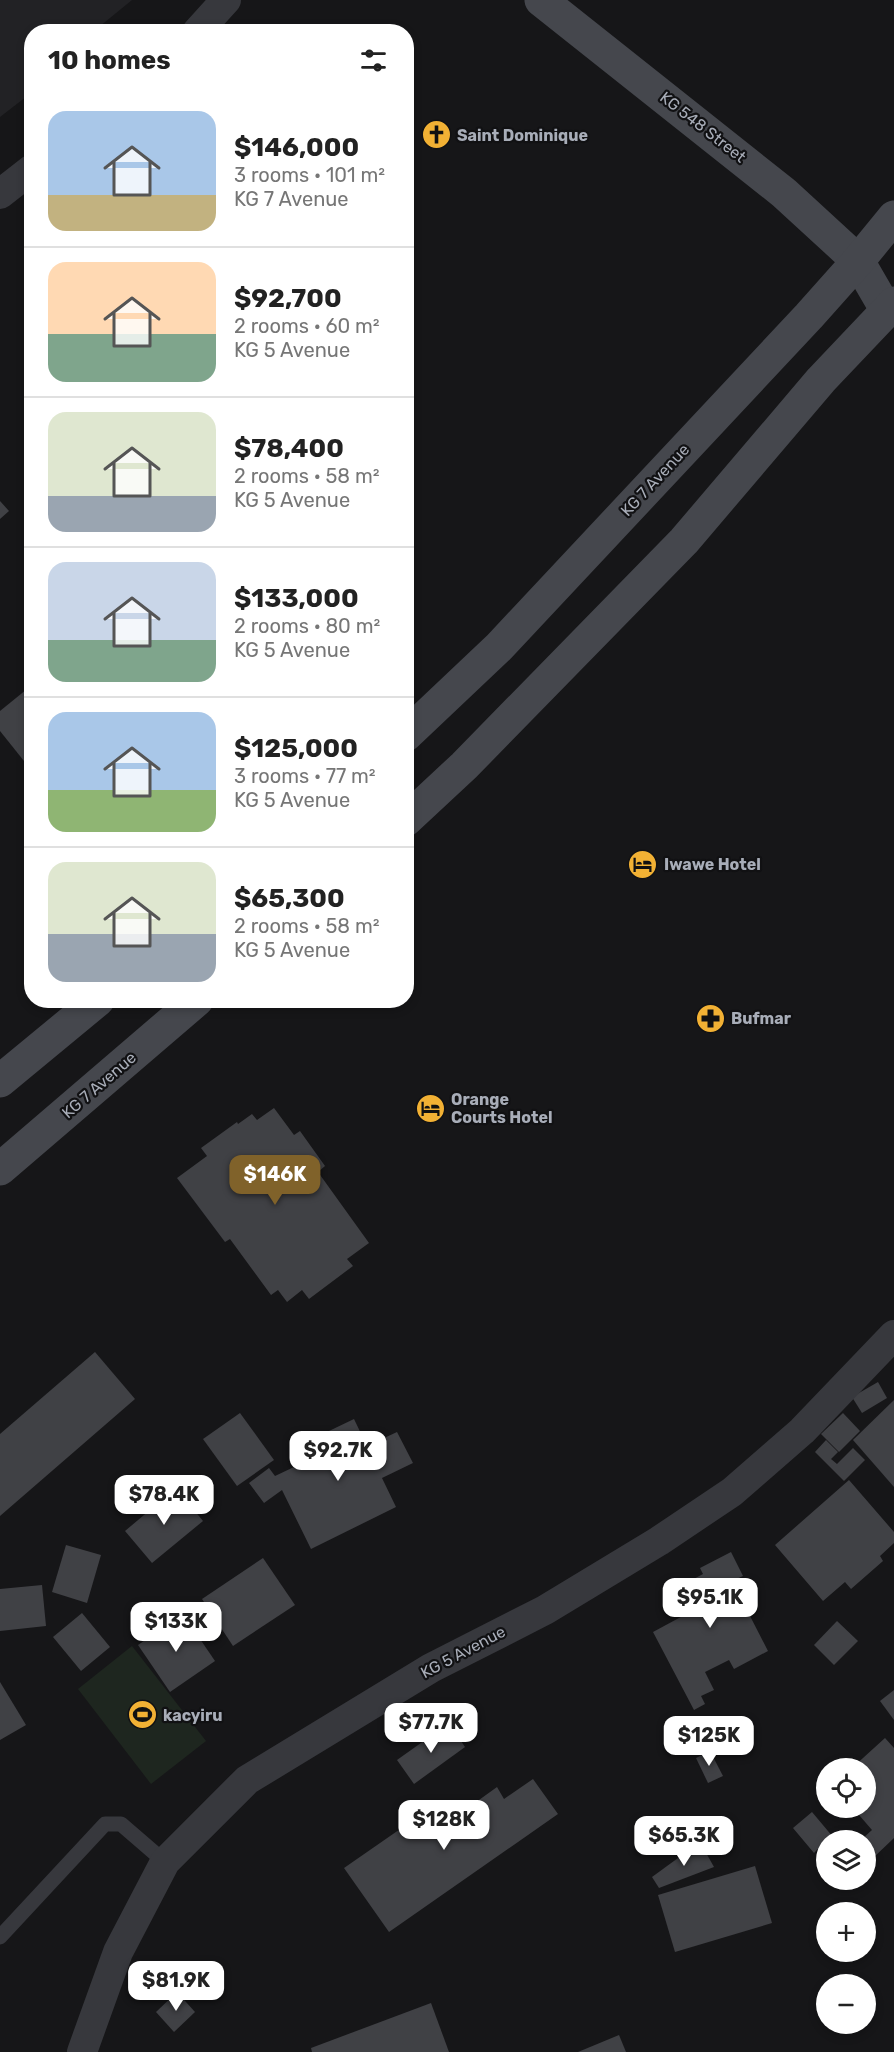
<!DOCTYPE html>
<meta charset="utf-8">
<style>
:root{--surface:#fff;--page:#f2f2f2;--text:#222;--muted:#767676;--line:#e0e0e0;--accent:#80622a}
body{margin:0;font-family:Rubik,sans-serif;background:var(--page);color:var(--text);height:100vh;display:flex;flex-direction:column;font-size:22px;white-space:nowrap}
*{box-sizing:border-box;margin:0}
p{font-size:20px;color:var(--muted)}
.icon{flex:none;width:33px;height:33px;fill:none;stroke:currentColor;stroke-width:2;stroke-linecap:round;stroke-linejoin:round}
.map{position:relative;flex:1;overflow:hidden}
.side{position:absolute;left:24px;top:24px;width:390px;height:984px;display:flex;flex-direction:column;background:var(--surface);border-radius:24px;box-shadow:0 3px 9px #0003}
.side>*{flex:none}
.controls{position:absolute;left:816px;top:1758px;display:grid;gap:12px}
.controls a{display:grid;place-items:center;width:60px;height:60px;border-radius:50%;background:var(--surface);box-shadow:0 3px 9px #0003;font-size:30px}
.price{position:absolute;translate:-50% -51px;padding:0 14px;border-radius:12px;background:#fff;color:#222;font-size:20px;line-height:39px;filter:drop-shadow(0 2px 3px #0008)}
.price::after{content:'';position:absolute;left:50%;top:36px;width:18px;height:14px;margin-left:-9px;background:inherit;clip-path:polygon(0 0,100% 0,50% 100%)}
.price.selected{background:var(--accent);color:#fff}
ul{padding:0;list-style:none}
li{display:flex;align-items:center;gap:18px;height:150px;padding:0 24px}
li+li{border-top:2px solid var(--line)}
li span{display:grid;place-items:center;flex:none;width:168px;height:120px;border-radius:18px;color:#555}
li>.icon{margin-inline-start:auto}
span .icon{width:72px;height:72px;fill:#fffc;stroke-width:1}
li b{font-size:26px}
h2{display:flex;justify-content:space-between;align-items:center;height:72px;padding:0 24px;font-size:26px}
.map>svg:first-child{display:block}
</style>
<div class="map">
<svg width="894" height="2052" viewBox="0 0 894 2052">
<rect width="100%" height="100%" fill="#161618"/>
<polygon fill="#222225" points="0,0 132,0 94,31 32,32 31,93 0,117"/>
<polygon fill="#1e261f" points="132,1646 206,1741 151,1784 78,1689"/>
<g fill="#404145">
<polygon points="0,501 9,511 0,519"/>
<polygon points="32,685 32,771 0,731 0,711"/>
<polygon points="274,1108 294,1135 300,1131 325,1166 318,1172 369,1243 347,1259 353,1266 309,1299 302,1290 287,1302 278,1290 271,1295 230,1239 225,1242 177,1178 207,1156 201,1148 237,1122 238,1124 252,1114 257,1120"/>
<polygon points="95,1352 135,1399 0,1516 0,1434"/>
<polygon points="878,1382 887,1398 862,1413 852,1397"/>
<polygon points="894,1400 894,1487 853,1440"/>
<polygon points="240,1413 274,1460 237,1486 203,1439"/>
<polygon points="843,1413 860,1431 839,1452 821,1434"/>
<polygon points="354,1419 367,1446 397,1432 413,1463 382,1478 396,1507 311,1549 282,1490 264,1503 249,1483 269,1468 275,1476 313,1458 306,1442"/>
<polygon points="826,1440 838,1452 831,1459 837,1464 853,1448 865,1460 844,1481 815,1452"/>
<polygon points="849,1480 894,1532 894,1543 880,1556 883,1561 851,1589 845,1582 823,1601 775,1545"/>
<polygon points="176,1488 203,1521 152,1563 125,1531"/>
<polygon points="66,1545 101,1555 87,1603 52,1592"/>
<polygon points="731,1552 743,1576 732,1581 768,1651 734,1669 729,1660 705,1672 714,1690 701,1696 705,1704 694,1710 653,1632 690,1612 677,1588 703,1574 700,1568"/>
<polygon points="263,1558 295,1605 233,1646 202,1599"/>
<polygon points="42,1585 46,1626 0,1631 0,1589"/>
<polygon points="82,1613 110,1647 81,1671 53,1637"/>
<polygon points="183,1614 215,1661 170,1692 138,1645"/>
<polygon points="837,1621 858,1641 834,1665 814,1645"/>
<polygon points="0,1682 26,1725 0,1740"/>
<polygon points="894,1690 894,1720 880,1701"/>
<polygon points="449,1723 465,1747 414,1784 397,1760"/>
<polygon points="885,1738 894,1748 894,1838 873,1858 866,1849 866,1840 861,1840 872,1830 853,1808 866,1808 866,1768 852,1768"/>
<polygon points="710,1751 723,1776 708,1783 696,1758"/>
<polygon points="533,1779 558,1814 389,1932 344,1868 442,1800 454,1818 497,1787 504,1799"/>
<polygon points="834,1808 851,1808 841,1816"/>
<polygon points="812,1812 833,1837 826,1840 814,1853 793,1828"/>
<polygon points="700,1842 714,1867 659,1888 652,1877"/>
<polygon points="755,1866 772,1923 675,1952 658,1895"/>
<polygon points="177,1992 195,2012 174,2032 156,2012"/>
<polygon points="431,2003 449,2052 312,2052 311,2048"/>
<polygon points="619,2035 626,2052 578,2052"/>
</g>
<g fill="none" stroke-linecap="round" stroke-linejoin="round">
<polyline stroke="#37383d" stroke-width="15" points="0,1937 105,1824 121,1824 165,1862"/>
<g stroke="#37383d" stroke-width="30">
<polyline points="197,32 226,0"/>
<polyline points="0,194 32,169"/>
<polyline points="82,2052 118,1952 165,1862 247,1780 431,1668 545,1610 659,1541 732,1492 802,1431 894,1335"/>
</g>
<g stroke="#45474d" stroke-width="33">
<polyline points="541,0 784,193 858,261 887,311"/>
<polyline points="406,735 499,647 809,316 858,261 894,217"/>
<polyline points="406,820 464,766 684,541 821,380 894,303"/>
<polyline points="0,1081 98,1000"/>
<polyline points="0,1169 197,1000"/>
</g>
</g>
<defs>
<symbol id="church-disc" viewBox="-11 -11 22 22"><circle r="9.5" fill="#f2b134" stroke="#111113"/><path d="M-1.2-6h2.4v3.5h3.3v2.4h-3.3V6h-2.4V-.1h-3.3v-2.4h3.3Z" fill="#111"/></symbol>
<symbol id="hotel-disc" viewBox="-11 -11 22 22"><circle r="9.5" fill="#f2b134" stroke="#111113"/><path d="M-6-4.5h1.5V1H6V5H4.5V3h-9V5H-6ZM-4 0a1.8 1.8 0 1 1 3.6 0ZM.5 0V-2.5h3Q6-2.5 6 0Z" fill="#111"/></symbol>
<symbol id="pharmacy-disc" viewBox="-11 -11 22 22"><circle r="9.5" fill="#f2b134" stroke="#111113"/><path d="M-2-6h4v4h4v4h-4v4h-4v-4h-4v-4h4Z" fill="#111"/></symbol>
<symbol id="stadium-disc" viewBox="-11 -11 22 22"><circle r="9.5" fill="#f2b134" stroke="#111113"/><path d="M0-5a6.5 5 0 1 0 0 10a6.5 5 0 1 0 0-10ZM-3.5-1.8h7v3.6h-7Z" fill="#111"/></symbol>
</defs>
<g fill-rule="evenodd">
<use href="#church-disc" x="420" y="118" width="33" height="33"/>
<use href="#hotel-disc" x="626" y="848" width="33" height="33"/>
<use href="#pharmacy-disc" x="694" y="1002" width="33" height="33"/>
<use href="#hotel-disc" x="414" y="1092" width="33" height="33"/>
<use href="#stadium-disc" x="126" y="1698" width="33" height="33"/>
</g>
<g text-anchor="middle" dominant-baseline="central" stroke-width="4.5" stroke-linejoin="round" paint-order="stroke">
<g font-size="16" fill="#a8adb8" stroke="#111113">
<text transform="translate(703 127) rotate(38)">KG 548 Street</text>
<text transform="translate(655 480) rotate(-47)">KG 7 Avenue</text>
<text transform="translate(99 1085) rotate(-41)">KG 7 Avenue</text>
<text transform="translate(463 1652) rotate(-28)">KG 5 Avenue</text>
</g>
<g font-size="16" font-weight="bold" fill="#a8adb8" stroke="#111113" text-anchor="start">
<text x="457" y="135">Saint Dominique</text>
<text x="664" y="864">Iwawe Hotel</text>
<text x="731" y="1018">Bufmar</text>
<text x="451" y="1099">Orange<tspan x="451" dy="18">Courts Hotel</tspan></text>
<text x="163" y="1715">kacyiru</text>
</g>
</g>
</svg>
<div class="controls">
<a><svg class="icon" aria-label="locate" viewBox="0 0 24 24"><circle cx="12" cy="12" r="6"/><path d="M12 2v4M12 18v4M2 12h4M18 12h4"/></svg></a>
<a><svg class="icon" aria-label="layers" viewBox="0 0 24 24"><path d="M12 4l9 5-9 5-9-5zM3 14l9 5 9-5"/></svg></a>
<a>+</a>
<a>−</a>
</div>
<b class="price selected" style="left:275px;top:1206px">$146K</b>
<b class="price" style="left:338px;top:1482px">$92.7K</b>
<b class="price" style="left:164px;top:1526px">$78.4K</b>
<b class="price" style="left:710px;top:1629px">$95.1K</b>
<b class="price" style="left:176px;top:1653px">$133K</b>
<b class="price" style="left:431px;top:1754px">$77.7K</b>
<b class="price" style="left:709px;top:1767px">$125K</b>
<b class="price" style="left:444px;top:1851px">$128K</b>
<b class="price" style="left:684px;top:1867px">$65.3K</b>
<b class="price" style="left:176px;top:2012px">$81.9K</b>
<section class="side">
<h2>10 homes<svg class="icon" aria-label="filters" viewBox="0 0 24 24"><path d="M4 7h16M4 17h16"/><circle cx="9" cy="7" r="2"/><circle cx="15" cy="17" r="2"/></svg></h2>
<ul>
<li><span style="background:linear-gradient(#a9c7e8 70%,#c2b280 0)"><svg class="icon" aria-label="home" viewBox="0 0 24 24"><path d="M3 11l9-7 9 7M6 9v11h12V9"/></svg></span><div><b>$146,000</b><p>3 rooms · 101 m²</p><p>KG 7 Avenue</p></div></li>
<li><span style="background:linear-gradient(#ffd9b3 60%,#7fa58c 0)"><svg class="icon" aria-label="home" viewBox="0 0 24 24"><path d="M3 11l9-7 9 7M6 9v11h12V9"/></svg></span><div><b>$92,700</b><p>2 rooms · 60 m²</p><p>KG 5 Avenue</p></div></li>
<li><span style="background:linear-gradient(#dfe7d0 70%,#9aa5b1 0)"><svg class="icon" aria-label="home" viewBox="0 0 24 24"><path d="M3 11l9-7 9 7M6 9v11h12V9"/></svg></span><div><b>$78,400</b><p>2 rooms · 58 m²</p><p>KG 5 Avenue</p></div></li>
<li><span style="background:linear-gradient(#c9d6e8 65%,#7fa58c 0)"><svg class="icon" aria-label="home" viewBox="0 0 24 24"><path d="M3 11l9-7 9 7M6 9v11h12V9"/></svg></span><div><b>$133,000</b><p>2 rooms · 80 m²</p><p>KG 5 Avenue</p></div></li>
<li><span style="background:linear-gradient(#a9c7e8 65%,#8fb573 0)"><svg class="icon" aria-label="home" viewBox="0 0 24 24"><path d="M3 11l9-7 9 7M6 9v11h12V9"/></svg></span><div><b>$125,000</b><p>3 rooms · 77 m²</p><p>KG 5 Avenue</p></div></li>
<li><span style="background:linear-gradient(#dfe7d0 60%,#9aa5b1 0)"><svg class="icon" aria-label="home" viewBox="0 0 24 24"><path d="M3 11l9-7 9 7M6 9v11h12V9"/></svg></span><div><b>$65,300</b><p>2 rooms · 58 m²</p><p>KG 5 Avenue</p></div></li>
</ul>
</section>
</div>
